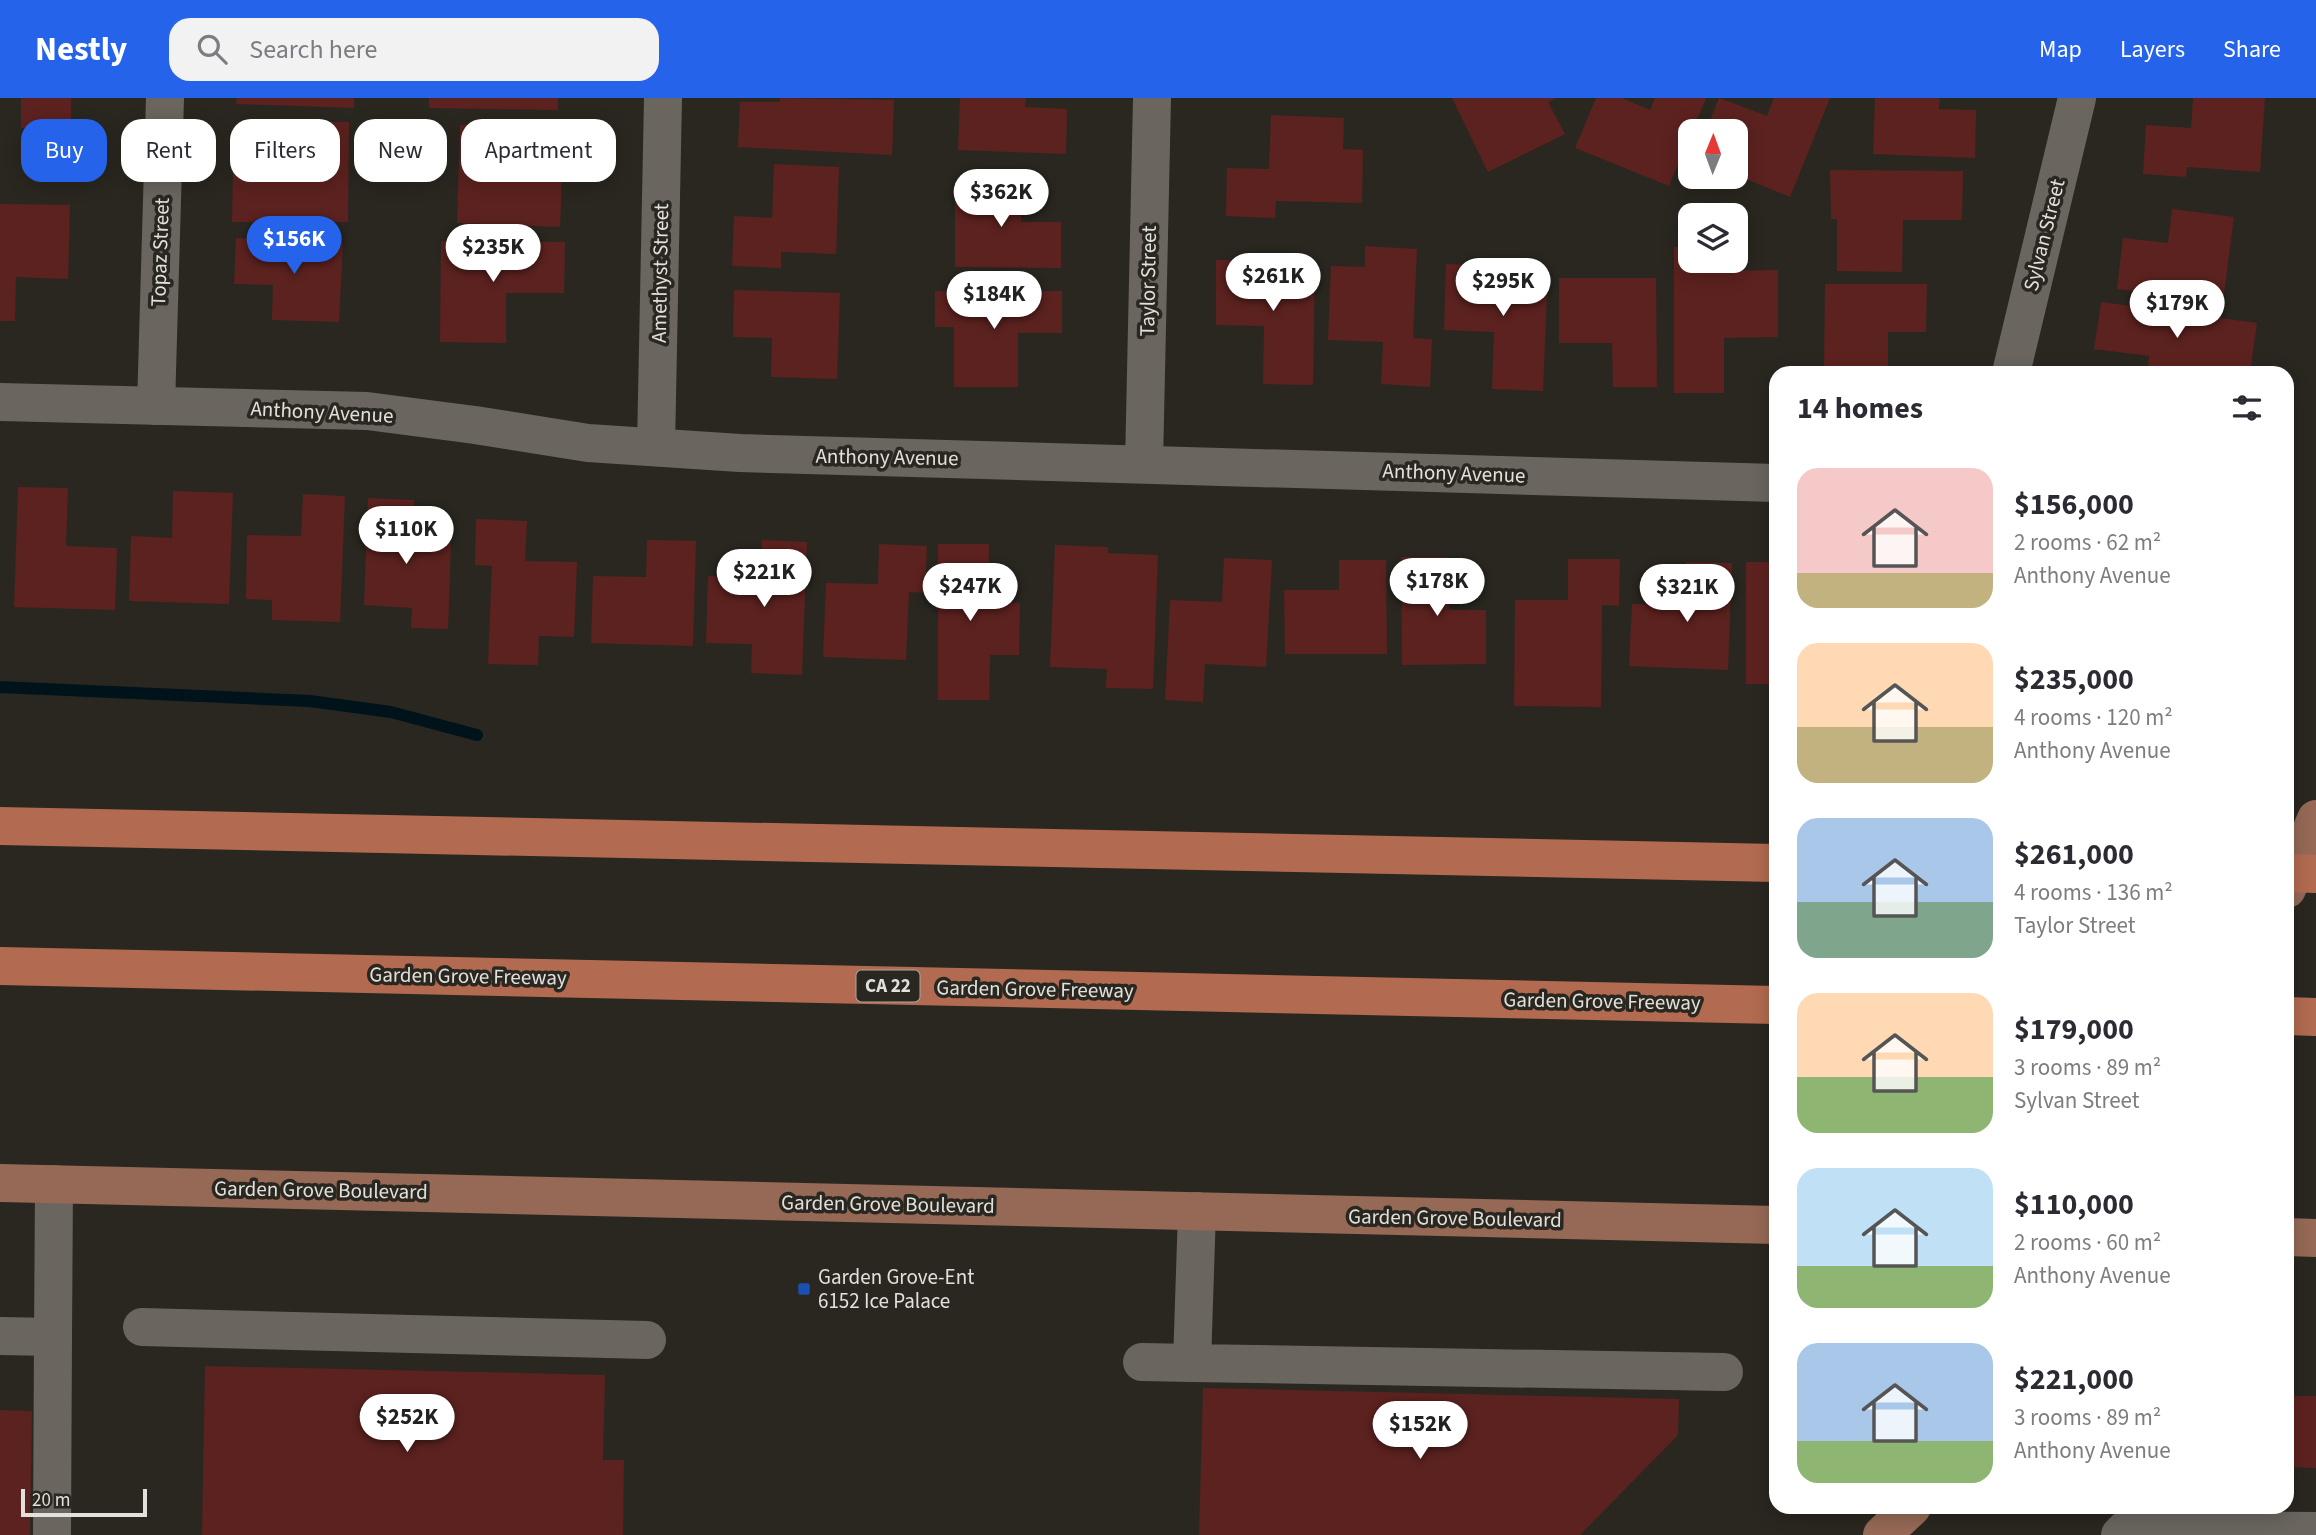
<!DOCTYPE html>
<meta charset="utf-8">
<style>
:root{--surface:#fff;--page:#f2f2f3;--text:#2b2b33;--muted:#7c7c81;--accent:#2563eb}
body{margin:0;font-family:"Source Sans 3",sans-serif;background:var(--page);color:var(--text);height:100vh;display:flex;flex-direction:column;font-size:26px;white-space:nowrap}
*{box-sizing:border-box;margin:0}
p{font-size:23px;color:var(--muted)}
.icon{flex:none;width:38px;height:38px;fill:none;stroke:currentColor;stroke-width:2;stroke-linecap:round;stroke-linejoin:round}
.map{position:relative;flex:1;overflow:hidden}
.drawer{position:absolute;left:1769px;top:268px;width:525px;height:1148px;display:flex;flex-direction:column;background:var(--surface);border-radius:21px;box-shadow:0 4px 18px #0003}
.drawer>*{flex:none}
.banner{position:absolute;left:21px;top:21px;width:665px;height:63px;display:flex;gap:14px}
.needle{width:46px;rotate:1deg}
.buttons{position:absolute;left:1678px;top:21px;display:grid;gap:14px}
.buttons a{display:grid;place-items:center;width:70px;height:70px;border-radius:14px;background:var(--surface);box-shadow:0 4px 18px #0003;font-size:35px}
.scale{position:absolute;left:21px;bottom:18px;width:126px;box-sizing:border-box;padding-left:7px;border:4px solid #e2e0db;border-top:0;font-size:19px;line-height:24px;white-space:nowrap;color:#e2e0db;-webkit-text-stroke:5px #2a2720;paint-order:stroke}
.price{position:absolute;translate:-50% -60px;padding:0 16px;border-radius:24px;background:#fff;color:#222;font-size:23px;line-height:46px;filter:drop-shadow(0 2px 4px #0008)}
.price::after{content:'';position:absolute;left:50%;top:42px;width:21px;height:16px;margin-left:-10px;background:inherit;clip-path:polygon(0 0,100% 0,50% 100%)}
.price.current{background:var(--accent);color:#fff}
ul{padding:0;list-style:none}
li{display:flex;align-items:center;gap:21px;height:175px;padding:0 28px}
li span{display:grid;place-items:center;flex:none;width:196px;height:140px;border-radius:21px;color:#555}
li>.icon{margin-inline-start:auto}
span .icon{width:84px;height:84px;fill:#fffc;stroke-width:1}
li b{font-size:30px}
h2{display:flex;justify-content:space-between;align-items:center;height:84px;padding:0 28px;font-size:30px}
.chip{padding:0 24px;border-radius:21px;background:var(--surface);box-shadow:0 4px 18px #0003;font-size:24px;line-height:63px}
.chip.current{background:var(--accent);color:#fff}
header{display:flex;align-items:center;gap:42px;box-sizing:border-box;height:98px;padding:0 35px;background:var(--accent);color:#fff}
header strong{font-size:33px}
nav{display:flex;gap:38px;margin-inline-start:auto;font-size:24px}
.search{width:490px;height:63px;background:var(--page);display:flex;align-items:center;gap:18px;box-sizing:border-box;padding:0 24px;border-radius:21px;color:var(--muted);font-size:26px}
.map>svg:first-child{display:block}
</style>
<header>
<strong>Nestly</strong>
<div class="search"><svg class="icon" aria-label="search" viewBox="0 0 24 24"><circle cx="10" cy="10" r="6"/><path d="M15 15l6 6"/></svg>Search here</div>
<nav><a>Map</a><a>Layers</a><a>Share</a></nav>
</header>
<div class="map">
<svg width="2316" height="1437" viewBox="0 0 2316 1437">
<rect width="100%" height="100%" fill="#2a2720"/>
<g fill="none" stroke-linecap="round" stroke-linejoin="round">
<polyline stroke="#00131a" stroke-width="12" points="0,589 310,603 391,614 477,637"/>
</g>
<g fill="#5c221f">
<rect x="21" y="0" width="50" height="30"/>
<polygon points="237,0 354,0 354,10 236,6"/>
<polygon points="429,0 558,0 558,12 429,10"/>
<polygon points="780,0 894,2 892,57 738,49 740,4 780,4"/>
<polygon points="960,0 1026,0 1025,9 1067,11 1066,56 958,52"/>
<polygon points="1452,0 1556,0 1548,4 1565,36 1488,74"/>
<polygon points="1596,0 1622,0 1650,12 1655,0 1706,0 1669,88 1575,50"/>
<polygon points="1719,0 1767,18 1774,0 1830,0 1790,99 1736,77 1736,33 1706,33"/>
<polygon points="1875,0 1940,0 1939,11 1976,12 1975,60 1873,56"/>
<polygon points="2193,0 2265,0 2260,74 2187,69 2186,79 2143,76 2146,27 2191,30"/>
<polygon points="1271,17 1344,20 1343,51 1363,52 1362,105 1276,103 1275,120 1226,118 1227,70 1269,71"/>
<polygon points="280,24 349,24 348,124 232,124 233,75 281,75"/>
<polygon points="460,27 520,29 518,75 562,76 560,129 457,125"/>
<polygon points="774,66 839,69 836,156 781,154 781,170 732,168 734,118 772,120"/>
<polygon points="1830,72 1963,73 1962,122 1903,122 1902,174 1837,173 1837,121 1831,121"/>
<polygon points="955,83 1021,83 1021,124 1061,124 1061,170 955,169"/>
<polygon points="0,106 70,107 68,181 16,179 15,223 0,223"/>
<polygon points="2172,111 2234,119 2223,204 2117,191 2123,140 2168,145"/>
<polygon points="236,140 343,144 339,224 272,222 273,187 234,186"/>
<polygon points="441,143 565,144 564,195 506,195 506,245 440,244"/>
<polygon points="1365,148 1417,151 1413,240 1432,241 1430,289 1381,286 1383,244 1328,242 1331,168 1365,169"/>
<polygon points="1674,149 1690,149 1690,163 1723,163 1723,173 1778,172 1778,239 1724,240 1724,295 1674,295"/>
<polygon points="1216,162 1315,163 1313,287 1263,286 1264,228 1216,227"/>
<polygon points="1446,166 1548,170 1543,293 1492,291 1494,234 1444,232"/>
<polygon points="1559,180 1656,180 1657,289 1613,289 1612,245 1559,245"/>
<polygon points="1825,186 1927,186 1926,234 1888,234 1888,275 1824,275"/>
<polygon points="734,192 840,195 837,281 771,279 772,240 733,239"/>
<polygon points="935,193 1062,193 1062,235 1018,235 1018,289 954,289 954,229 935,229"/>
<polygon points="2101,204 2257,225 2250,275 2147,275 2149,258 2094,251"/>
<polygon points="18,389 68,390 66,448 117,450 115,512 14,509"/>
<polygon points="173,393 233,395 229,506 129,503 131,438 172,440"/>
<polygon points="303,396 345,398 340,524 272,522 272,502 246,501 247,437 301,438"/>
<polygon points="368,400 414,402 412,443 451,445 448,531 411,530 412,510 364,507"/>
<polygon points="476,421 527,423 525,463 577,464 574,539 539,538 538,567 488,566 492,468 475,467"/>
<polygon points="647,442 696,443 693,548 591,545 593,478 646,479"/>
<polygon points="762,442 807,444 802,577 751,575 752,546 706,545 708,478 761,480"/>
<polygon points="879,446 927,448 925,495 909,494 906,562 823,559 826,485 878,486"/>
<polygon points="938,446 989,446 988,506 1020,505 1019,557 990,557 989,602 938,602"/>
<polygon points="1055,447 1108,449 1108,455 1158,457 1153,591 1106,590 1107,571 1050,569"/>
<polygon points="1401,459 1448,459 1449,512 1486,512 1486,566 1402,567"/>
<polygon points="1224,460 1272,462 1266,569 1205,566 1203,604 1165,602 1170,502 1222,504"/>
<polygon points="1568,461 1620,461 1619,508 1602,507 1601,609 1514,608 1515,502 1568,502"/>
<polygon points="1339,462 1386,462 1387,556 1285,556 1284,492 1339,492"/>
<polygon points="1686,464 1732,465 1728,572 1629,568 1632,506 1684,507"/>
<rect x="1746" y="464" width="30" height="122"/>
<polygon points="205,1268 605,1277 603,1362 624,1362 623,1437 202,1437"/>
<polygon points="1203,1290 1679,1301 1678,1337 1580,1437 1199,1437"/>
<polygon points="2289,1298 2316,1298 2316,1370 2287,1369"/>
<polygon points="0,1312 32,1313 30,1437 0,1437"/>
</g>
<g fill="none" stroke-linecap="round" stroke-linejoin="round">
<g stroke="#6a665f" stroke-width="38">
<polyline points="2011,275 2077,0"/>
<polyline points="0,304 367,313 475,327 588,345 740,355 1776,385"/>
<polyline points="156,308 165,0"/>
<polyline points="656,349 663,0"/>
<polyline points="1144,366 1152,0"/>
<polyline points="1197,1113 1192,1265 1724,1274"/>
<polyline points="142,1229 647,1242"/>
<polyline points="0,1238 53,1239 54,1086"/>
<polyline points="1142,1264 1192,1265"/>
<polyline points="52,1437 53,1239"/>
<polyline points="2120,1437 2126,1431 2316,1433"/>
</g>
<g stroke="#956956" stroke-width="38">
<polyline points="2287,791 2316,721"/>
<polyline points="0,1085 1776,1127"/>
<polyline points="2287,1139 2316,1140"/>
<polyline points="1882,1437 1912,1409"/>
</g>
<g stroke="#b26b50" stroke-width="38">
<polyline points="0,728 1776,765"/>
<polyline points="2287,775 2316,776"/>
<polyline points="0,868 1776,907"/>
<polyline points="2287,918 2316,919"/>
</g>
</g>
<rect fill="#1a4fb4" stroke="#2a2720" stroke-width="2.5" x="797" y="1184" width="14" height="14" rx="3.5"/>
<g text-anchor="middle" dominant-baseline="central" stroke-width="7" stroke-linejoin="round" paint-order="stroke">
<rect fill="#2a2720" stroke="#aba8a3" stroke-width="2" x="856.5" y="872.5" width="63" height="31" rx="5"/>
<g font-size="19" font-weight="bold" fill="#e2e0db">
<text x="888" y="888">CA 22</text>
</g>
<g font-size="21" fill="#e2e0db" stroke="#2a2720">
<text transform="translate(2044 137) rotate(-76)">Sylvan Street</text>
<text transform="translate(160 154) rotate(-88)">Topaz Street</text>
<text transform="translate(660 175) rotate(-89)">Amethyst Street</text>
<text transform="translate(1148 183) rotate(-89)">Taylor Street</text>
<text transform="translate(322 314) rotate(3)">Anthony Avenue</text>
<text transform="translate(887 359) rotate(1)">Anthony Avenue</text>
<text transform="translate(1454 375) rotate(2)">Anthony Avenue</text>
<text transform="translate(468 878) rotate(1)">Garden Grove Freeway</text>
<text transform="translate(1035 891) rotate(1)">Garden Grove Freeway</text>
<text transform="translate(1602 903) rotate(1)">Garden Grove Freeway</text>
<text transform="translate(321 1092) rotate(1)">Garden Grove Boulevard</text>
<text transform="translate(888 1106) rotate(1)">Garden Grove Boulevard</text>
<text transform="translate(1455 1120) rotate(1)">Garden Grove Boulevard</text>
</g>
<g font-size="21" fill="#e2e0db" stroke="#2a2720" text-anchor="start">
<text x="818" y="1179">Garden Grove-Ent<tspan x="818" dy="24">6152 Ice Palace</tspan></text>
</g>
</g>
</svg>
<div class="buttons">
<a><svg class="needle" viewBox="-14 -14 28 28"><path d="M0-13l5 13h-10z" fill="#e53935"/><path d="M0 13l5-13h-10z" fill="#7c7c81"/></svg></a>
<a><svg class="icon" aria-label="layers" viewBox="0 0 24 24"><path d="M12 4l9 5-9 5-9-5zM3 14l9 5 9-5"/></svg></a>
</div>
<div class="scale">20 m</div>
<b class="price" style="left:1001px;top:131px">$362K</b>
<b class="price current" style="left:294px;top:178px">$156K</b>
<b class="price" style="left:493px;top:186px">$235K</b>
<b class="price" style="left:1273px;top:215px">$261K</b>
<b class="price" style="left:1503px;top:220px">$295K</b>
<b class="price" style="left:994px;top:233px">$184K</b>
<b class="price" style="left:2177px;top:242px">$179K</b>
<b class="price" style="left:406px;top:468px">$110K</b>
<b class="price" style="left:764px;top:511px">$221K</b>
<b class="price" style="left:1437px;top:520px">$178K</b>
<b class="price" style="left:970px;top:525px">$247K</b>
<b class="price" style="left:1687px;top:526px">$321K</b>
<b class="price" style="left:407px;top:1356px">$252K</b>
<b class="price" style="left:1420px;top:1363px">$152K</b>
<div class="banner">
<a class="chip current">Buy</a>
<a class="chip">Rent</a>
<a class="chip">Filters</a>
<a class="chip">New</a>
<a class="chip">Apartment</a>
</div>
<section class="drawer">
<h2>14 homes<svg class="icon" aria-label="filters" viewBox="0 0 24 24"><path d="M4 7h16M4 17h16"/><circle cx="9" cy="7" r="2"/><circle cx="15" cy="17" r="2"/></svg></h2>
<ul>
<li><span style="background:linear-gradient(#f6c9c9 75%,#c2b280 0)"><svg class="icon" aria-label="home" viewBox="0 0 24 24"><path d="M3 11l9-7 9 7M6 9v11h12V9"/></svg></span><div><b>$156,000</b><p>2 rooms · 62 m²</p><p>Anthony Avenue</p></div></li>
<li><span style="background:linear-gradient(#ffd9b3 60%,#c2b280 0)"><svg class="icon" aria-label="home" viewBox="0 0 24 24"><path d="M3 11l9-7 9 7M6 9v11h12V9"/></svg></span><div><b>$235,000</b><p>4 rooms · 120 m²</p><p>Anthony Avenue</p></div></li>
<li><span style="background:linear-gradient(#a9c7e8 60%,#7fa58c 0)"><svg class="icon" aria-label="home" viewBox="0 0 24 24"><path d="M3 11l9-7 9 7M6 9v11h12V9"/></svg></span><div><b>$261,000</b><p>4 rooms · 136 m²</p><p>Taylor Street</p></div></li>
<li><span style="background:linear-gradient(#ffd9b3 60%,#8fb573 0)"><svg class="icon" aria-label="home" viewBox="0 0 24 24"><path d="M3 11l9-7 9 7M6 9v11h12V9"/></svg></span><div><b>$179,000</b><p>3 rooms · 89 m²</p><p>Sylvan Street</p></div></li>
<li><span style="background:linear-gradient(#bfe0f5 70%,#8fb573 0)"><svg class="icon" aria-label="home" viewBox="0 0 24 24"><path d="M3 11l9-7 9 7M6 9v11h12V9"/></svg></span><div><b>$110,000</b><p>2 rooms · 60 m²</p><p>Anthony Avenue</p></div></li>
<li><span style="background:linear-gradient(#a9c7e8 70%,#8fb573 0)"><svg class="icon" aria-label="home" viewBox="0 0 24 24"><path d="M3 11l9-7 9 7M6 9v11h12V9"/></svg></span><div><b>$221,000</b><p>3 rooms · 89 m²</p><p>Anthony Avenue</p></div></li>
</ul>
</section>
</div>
